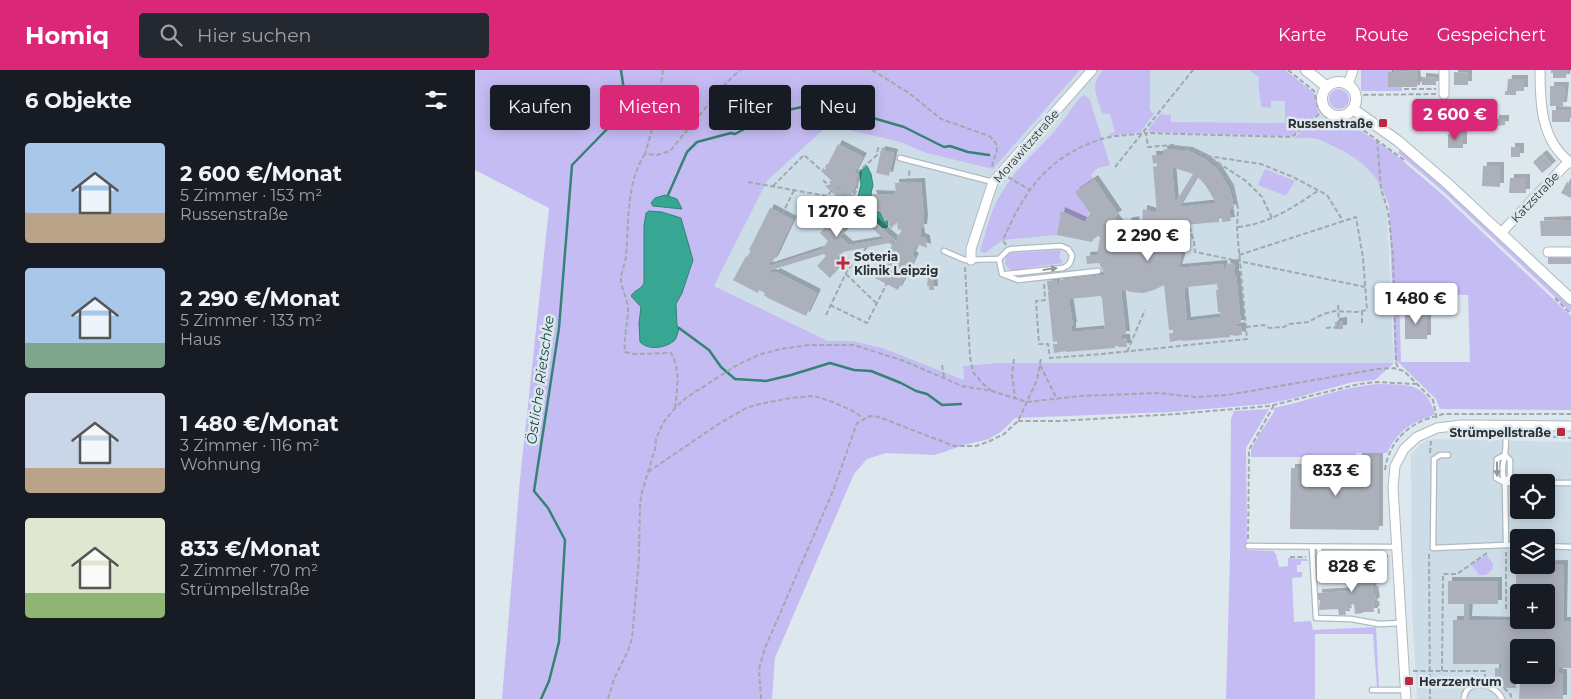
<!DOCTYPE html>
<html lang="de">
<meta charset="utf-8">
<style>
:root{--surface:#171b24;--page:#242831;--text:#f1f3f6;--muted:#9ea1a6;--accent:#db2777}
body{margin:0;font-family:Montserrat,sans-serif;background:var(--page);color:var(--text);height:100vh;display:flex;flex-direction:column;font-size:19px;white-space:nowrap}
*{box-sizing:border-box;margin:0}
p{font-size:16px;color:var(--muted)}
.icon{flex:none;width:28px;height:28px;fill:none;stroke:currentColor;stroke-width:2;stroke-linecap:round;stroke-linejoin:round}
.map{position:relative;flex:1;overflow:hidden}
.panel{display:flex;flex-direction:column;background:var(--surface);width:475px}
.panel>*{flex:none}
.top-card{position:absolute;left:15px;top:15px;width:475px;height:45px;display:flex;gap:10px}
.controls{position:absolute;left:1035px;top:404px;display:grid;gap:10px}
.controls a{display:grid;place-items:center;width:45px;height:45px;border-radius:5px;background:var(--surface);box-shadow:0 2px 12px #0003;font-size:25px}
.price{position:absolute;translate:-50% -42px;padding:0 11px;border-radius:5px;background:#fff;color:#222;font-size:16px;line-height:32px;filter:drop-shadow(0 1px 2px #0008)}
.price::after{content:'';position:absolute;left:50%;top:30px;width:15px;height:11px;margin-left:-8px;background:inherit;clip-path:polygon(0 0,100% 0,50% 100%)}
.price.selected{background:var(--accent);color:#fff}
ul{padding:0;list-style:none}
li{display:flex;align-items:center;gap:15px;height:125px;padding:0 25px}
li span{display:grid;place-items:center;flex:none;width:140px;height:100px;border-radius:5px;color:#555}
li>.icon{margin-inline-start:auto}
span .icon{width:60px;height:60px;fill:#fffc;stroke-width:1}
li b{font-size:21px}
h2{display:flex;justify-content:space-between;align-items:center;height:60px;padding:0 25px;font-size:21px}
.pill{padding:0 18px;border-radius:5px;background:var(--surface);box-shadow:0 2px 12px #0003;font-size:18px;line-height:45px}
.pill.selected{background:var(--accent);color:#fff}
header{display:flex;align-items:center;gap:30px;box-sizing:border-box;height:70px;padding:0 25px;background:var(--accent);color:#fff}
header strong{font-size:24px}
nav{display:flex;gap:28px;margin-inline-start:auto;font-size:18px}
.search{width:350px;height:45px;background:var(--page);display:flex;align-items:center;gap:12px;box-sizing:border-box;padding:0 18px;border-radius:5px;color:var(--muted);font-size:19px}
main{display:flex;flex:1;min-height:0}
.map>svg:first-child{display:block}
</style>
<header>
<strong>Homiq</strong>
<div class="search"><svg class="icon" aria-label="search" viewBox="0 0 24 24"><circle cx="10" cy="10" r="6"/><path d="M15 15l6 6"/></svg>Hier suchen</div>
<nav><a>Karte</a><a>Route</a><a>Gespeichert</a></nav>
</header>
<main>
<section class="panel">
<h2>6 Objekte<svg class="icon" aria-label="filters" viewBox="0 0 24 24"><path d="M4 7h16M4 17h16"/><circle cx="9" cy="7" r="2"/><circle cx="15" cy="17" r="2"/></svg></h2>
<ul>
<li><span style="background:linear-gradient(#a9c7e8 70%,#b9a48a 0)"><svg class="icon" aria-label="home" viewBox="0 0 24 24"><path d="M3 11l9-7 9 7M6 9v11h12V9"/></svg></span><div><b>2 600 €/Monat</b><p>5 Zimmer · 153 m²</p><p>Russenstraße</p></div></li>
<li><span style="background:linear-gradient(#a9c7e8 75%,#7fa58c 0)"><svg class="icon" aria-label="home" viewBox="0 0 24 24"><path d="M3 11l9-7 9 7M6 9v11h12V9"/></svg></span><div><b>2 290 €/Monat</b><p>5 Zimmer · 133 m²</p><p>Haus</p></div></li>
<li><span style="background:linear-gradient(#c9d6e8 75%,#b9a48a 0)"><svg class="icon" aria-label="home" viewBox="0 0 24 24"><path d="M3 11l9-7 9 7M6 9v11h12V9"/></svg></span><div><b>1 480 €/Monat</b><p>3 Zimmer · 116 m²</p><p>Wohnung</p></div></li>
<li><span style="background:linear-gradient(#dfe7d0 75%,#8fb573 0)"><svg class="icon" aria-label="home" viewBox="0 0 24 24"><path d="M3 11l9-7 9 7M6 9v11h12V9"/></svg></span><div><b>833 €/Monat</b><p>2 Zimmer · 70 m²</p><p>Strümpellstraße</p></div></li>
</ul>
</section>
<div class="map">
<svg width="1096" height="629" viewBox="0 0 1096 629">
<defs>
<filter id="shadow"><feDropShadow dx="4" dy="-4" stdDeviation="0" flood-color="#0004"/></filter>
</defs>
<rect width="100%" height="100%" fill="#dde8ee"/>
<g fill="#ccdde8" fill-rule="evenodd">
<polygon points="605,0 810,0 839,23 842,38 850,49 861,54 874,52 909,80 919,293 520,293 488,296 489,310 408,278 378,271 353,271 239,216 292,111 353,54 425,72 451,83 518,99"/>
<path d="M964 369 1096 372V629H942L937 540 936 384 946 374 953 370ZM1044 412H1071V440H1044ZM1044 468H1071V495H1044ZM1044 522H1071V550H1044ZM1044 578H1071V605H1044Z"/>
</g>
<g fill="#c6bcf4" fill-rule="evenodd">
<polygon points="0,0 605,0 518,99 451,83 425,72 353,55 292,111 239,216 353,271 378,271 408,278 489,310 488,296 520,293 919,293 900,310 878,312 820,328 792,334 695,342 540,348 527,361 514,369 489,375 460,385 411,383 392,389 379,404 300,588 297,629 27,629 45,409 74,138 0,100"/>
<path d="M628 0H675V40L679 44 665 62 635 66 634 64 640 62 635 44 627 43C622 25 614 16 628 0Z"/>
<path d="M774 0H810L839 23 844 43 817 66 675 62 673 60 685 44 696 45V52L810 53V31H796V38L786 37C786 26 782 17 784 7Z"/>
<polygon points="886,0 918,0 918,2 913,2 927,17 927,21 886,21"/>
<circle cx="864" cy="29" r="10"/>
<path d="M610 25 615 30 635 95 623 98 616 104C622 116 616 140 610 152L587 141 582 165 528 170 510 183 505 182C511 162 515 141 526 124 542 95 571 74 590 48 597 40 600 29 610 25Z"/>
<path d="M841 49C854 49 859 54 874 52L921 85 969 126 1096 246V340L965 339 961 329 923 292H920L914 136C905 106 888 90 860 77 854 75 848 70 842 69 835 67 826 68 819 68ZM924 223 993 225 995 292H926Z"/>
<path d="M925 79C985 129 1040 182 1096 236V242L971 124 923 83Z"/>
<polygon points="790,99 820,111 811,126 783,115"/>
<polygon points="586,180 584,187 588,193 538,200 534,199 530,194 531,186 536,183"/>
<path d="M902 314C932 315 950 311 960 344 956 347 951 347 946 350 930 356 919 368 912 383H881L880 387H776V380L783 366 799 342V338C834 331 867 317 902 314Z"/>
<polygon points="794,339 771,378 772,480 798,481 801,484 804,497 813,496 813,488 832,489 833,491 826,491 826,495 822,495 822,502 827,502 827,507 817,508 819,552 836,551 838,560 901,557 904,617 902,618 898,564 840,564 840,629 751,629 755,486 756,349 759,341"/>
<polygon points="1012,485 1018,494 1018,499 1011,505 1004,505 996,494"/>
</g>
<g fill="#37a693" stroke="#348376">
<polygon points="392,96 396,104 398,115 396,123 402,142 405,142 410,153 412,150 413,156 411,158 407,157 381,134 386,115 385,101"/>
<polygon points="190,125 202,129 207,139 178,136 176,133 180,128"/>
<path d="M174 141 187 142 206 148 218 190 207 223 201 234 202 255 204 258C203 262 202 267 200 270 191 278 174 281 165 272L164 253 166 237 156 226C159 220 166 220 169 213V156L171 143Z"/>
</g>
<g fill="none" stroke-linecap="round" stroke-linejoin="round">
<g stroke="#348376" stroke-width="2.5">
<polyline points="193,125 212,82 222,72 256,63 260,64 277,55 286,55 291,50 308,41 332,36 357,36 429,57 469,77 475,76 493,82 514,85"/>
<polyline points="204,258 234,280 246,297 260,309 291,311 316,305 355,293 379,300 396,301 426,313 441,321 452,324 467,335 486,334"/>
<polyline points="66,629 74,611 84,572 90,470 73,438 59,421 84,258 97,95 137,54 150,27 146,0"/>
</g>
</g>
<g fill="#abb0ba" fill-rule="evenodd" filter="url(#shadow)">
<polygon points="918,0 925,0 925,2 941,0 942,11 945,11 945,15 942,15 942,17 913,17 913,2 918,2"/>
<polygon points="1076,0 1092,0 1091,8 1078,8 1078,3 1076,3"/>
<polygon points="979,2 993,3 993,15 979,15"/>
<polygon points="947,7 961,8 961,15 947,15"/>
<polygon points="1033,9 1049,9 1049,21 1041,21 1041,25 1030,25 1030,21 1032,21"/>
<polygon points="1075,16 1090,16 1088,36 1075,36"/>
<rect x="999" y="35" width="16" height="13"/>
<polygon points="1077,40 1095,41 1095,52 1077,52"/>
<polygon points="956,46 987,46 987,56 955,55"/>
<polygon points="1020,49 1030,49 1030,55 1020,56"/>
<rect x="973" y="64" width="15" height="14"/>
<polygon points="363,74 388,87 379,104 383,105 382,111 375,128 362,116 360,117 422,172 423,165 426,162 426,159 423,160 422,151 416,159 412,149 410,152 405,141 403,142 397,124 421,125 420,113 446,112 449,149 448,158 445,158 446,167 451,169 452,178 442,174 437,185 440,187 436,195 423,220 400,208 417,175 414,173 368,182 361,189 367,194 355,208 342,196 351,186 349,184 296,200 296,202 299,204 301,202 305,204 342,223 331,246 293,228 289,225 290,223 284,220 283,223 258,210 271,186 273,187 276,181 274,180 295,138 318,150 300,188 297,192 295,191 293,194 295,196 347,179 353,171 345,163 357,150 370,162 365,167 374,175 409,169 350,116 359,113 346,101 348,98 350,100"/>
<rect x="1036" y="77" width="9" height="10"/>
<path d="M691 79 714 81 730 89 743 100 755 119 759 138 754 139 756 151 747 152V147H744V152L698 156 704 166 706 177V189L703 198 748 194 749 198H752L751 194 760 193V205H761L766 254H762V257L766 256 767 265 758 266V265H755V267L707 271 706 270 695 272 694 263H698V260H694L689 215 679 220 668 223 656 222 646 219 651 265H646L647 268H651L652 277H643V276H640V278L591 282V281L579 283 578 274H583V271L578 272 573 223 574 220H573L572 211 581 210 582 214H584V210L630 205 624 193 612 194 611 186 622 185 625 167 621 165 617 172 582 165 586 141 610 152 615 143 600 122 619 109 643 144 639 147 649 160 654 158 652 152 660 150 661 156H667L668 139 682 143 678 97 682 96V93L678 94 677 85H689L688 80ZM697 97 718 104 700 133ZM722 106 731 116 741 133 704 137ZM742 214 743 220H741L743 242H745L746 247 712 251 709 220 712 217ZM625 226 627 228 630 259 597 262V256H598L594 229Z"/>
<polygon points="406,80 419,83 414,106 401,103"/>
<polygon points="1068,84 1077,95 1067,103 1058,92"/>
<polygon points="1008,96 1025,96 1025,117 1007,116"/>
<polygon points="1035,108 1051,108 1051,123 1034,123"/>
<polygon points="1092,112 1096,115 1096,128 1086,123"/>
<polygon points="1096,150 1096,166 1066,166 1065,151"/>
<rect x="1073" y="187" width="23" height="7"/>
<polygon points="453,207 458,207 459,220 454,220 454,216 452,216"/>
<polygon points="937,227 952,227 951,234 937,233"/>
<rect x="930" y="241" width="22" height="28"/>
<polygon points="868,251 868,259 860,259 860,252"/>
<polygon points="883,387 904,387 904,460 815,459 816,398 883,398"/>
<polygon points="895,491 898,525 900,525 901,531 898,531 899,542 888,542 888,543 880,544 879,533 876,534 877,538 870,539 871,545 864,545 863,539 844,540 845,530 843,530 843,523 878,521 876,493 885,493"/>
<path d="M1041 493H1044V495L1089 494 1088 551H1096V598H1084V603H1088V629H1044L1045 613H1041V618H1020V598H1026V594H978V550H989V534H973V511H1023V534H994L993 550 1036 551V554H1041ZM1044 522H1071V550H1044ZM1044 578H1071V605H1044Z"/>
</g>
<g fill="none" stroke-linecap="round" stroke-linejoin="round">
<defs>
<g id="service">
<polyline points="425,88 518,112"/>
<polyline points="469,181 490,190 524,189 527,204 543,210 623,201"/>
<path d="M524 189 533 180 537 179 586 176 593 179 597 185C596 192 595 195 588 198L531 204"/>
<path d="M1030 355C1031 364 1031 375 1030 384 1028 394 1026 403 1030 413L1031 475H1044"/>
<polyline points="973,385 965,385 959,389 958,478 1031,475"/>
<polyline points="1030,385 1022,389 1021,408 1030,413 1044,413"/>
<polyline points="1030,385 1035,390 1035,406 1030,413"/>
<polyline points="1071,413 1096,413"/>
<polyline points="773,476 921,477"/>
<polyline points="1071,476 1096,477"/>
<polyline points="837,477 841,548 876,549 904,554 926,553"/>
<polyline points="844,477 845,487"/>
<polyline points="897,620 930,620"/>
<path d="M989 629C990 608 1020 612 1027 629"/>
</g>
<g id="minor">
<polyline points="969,0 969,24"/>
<path d="M1065 0C1065 34 1066 71 1096 93"/>
<polyline points="873,15 878,0"/>
<polyline points="1026,163 1093,92"/>
<polyline points="1073,182 1096,182"/>
<polyline points="496,190 496,179 518,112 617,0"/>
<polyline points="931,629 918,417 920,396 929,379 942,367 962,358 986,355 1096,356"/>
</g>
<g id="tertiary">
<polyline points="831,0 852,17"/>
<circle cx="864" cy="29" r="17"/>
<polyline points="878,39 923,71 973,114 1096,229"/>
</g>
</defs>
<use href="#service" stroke="#afbac0" stroke-width="7"/>
<use href="#minor" stroke="#afbac0" stroke-width="11"/>
<use href="#tertiary" stroke="#afbac0" stroke-width="12"/>
<g stroke="#a0a9ad" stroke-width="2" stroke-dasharray="5 2.5" stroke-linecap="butt">
<polyline points="188,0 182,42 170,84 182,85 195,81 251,13 265,0"/>
<path d="M397 0 434 23 466 49 514 66C530 78 517 85 517 99"/>
<polyline points="813,0 839,21 843,37 852,48 859,52 876,51 929,90"/>
<polyline points="929,19 961,19"/>
<polyline points="881,25 961,24"/>
<polyline points="902,69 906,119 913,141 918,185 921,293 924,299"/>
<path d="M170 84C151 113 154 153 151 186 150 194 146 202 146 209 146 219 153 229 153 240 153 252 148 271 150 282L160 284 196 283C206 300 202 320 200 338"/>
<polyline points="732,86 786,94 818,107 852,125 868,151"/>
<polyline points="736,88 771,111 787,127 797,148"/>
<polyline points="640,97 718,0"/>
<polyline points="533,107 555,120"/>
<polyline points="348,110 353,115"/>
<polyline points="273,112 352,126 358,119"/>
<polyline points="433,113 435,98"/>
<polyline points="298,116 329,85 346,100"/>
<polyline points="376,132 382,119 383,102 402,85 403,78 422,82"/>
<polyline points="307,145 319,120"/>
<polyline points="714,157 719,171 720,182 890,217"/>
<path d="M763 157C794 154 819 137 844 120"/>
<polyline points="415,170 420,173"/>
<path d="M531 175 528 170C550 119 574 85 630 68 643 65 658 65 671 63"/>
<polyline points="764,185 881,147 888,188 892,240 881,242 860,241 848,244 833,252 814,254 809,257 794,258 789,255 771,257"/>
<polyline points="490,197 495,287 498,302 508,314 516,320"/>
<polyline points="371,204 401,233"/>
<polyline points="569,214 570,230 561,231 564,274 573,274 575,288 627,284 772,269 762,159 763,138 757,115 742,94 732,86 722,81 698,75 673,77 671,63 817,67 850,39"/>
<polyline points="1080,228 1096,244"/>
<polyline points="355,235 392,253 412,213"/>
<polyline points="351,245 372,201 392,177"/>
<polyline points="887,253 887,241"/>
<polyline points="851,258 864,257 863,234"/>
<polyline points="652,282 670,240"/>
<polyline points="539,289 537,304 540,328"/>
<polyline points="467,295 469,307"/>
<polyline points="565,295 582,329"/>
<polyline points="543,351 585,351 701,344 794,336 884,314 902,312 942,314"/>
<polyline points="1048,365 1096,368"/>
<polyline points="955,383 956,371"/>
<path d="M910 400C913 376 929 357 952 349 957 347 962 346 968 344H1096"/>
<polyline points="173,402 242,355 271,338 284,334 316,328 339,326 358,332 378,341 388,348"/>
<polyline points="773,469 774,380 799,335"/>
<polyline points="954,484 955,629"/>
<polyline points="901,486 904,546"/>
<polyline points="815,487 831,487"/>
<polyline points="850,487 913,486"/>
<polyline points="1031,539 1031,482"/>
<polyline points="938,601 1010,601 1010,608"/>
<polyline points="967,601 968,504 982,504 1012,483"/>
<polyline points="1029,618 1036,625 1036,629"/>
<polyline points="133,629 139,609 153,581 157,568 164,488 165,434 167,422 180,379 181,369 188,353 200,338 211,328 262,295 286,284 306,279 333,275 379,275 429,291 487,316 517,321 552,332 605,326 683,323 722,327 753,325 902,299 919,298 929,301 958,330 962,350"/>
<polyline points="286,629 284,599 290,578 358,421 382,353 395,346 404,347 479,376 501,376 515,371 529,364 543,351 562,310 566,288"/>
</g>
<use href="#service" stroke="#fff" stroke-width="4.5"/>
<use href="#minor" stroke="#fff" stroke-width="9"/>
<use href="#tertiary" stroke="#fff" stroke-width="10"/>
</g>
<defs><path id="oneway-solid" d="M-6-.8H1V-3.2L6.5 0L1 3.2V.8H-6Z" transform="scale(1.25)"/></defs>
<g fill="#969898">
<use href="#oneway-solid" transform="translate(575 199) rotate(-7)"/>
<use href="#oneway-solid" transform="translate(1022 399) rotate(90)"/>
</g>
<g fill="#ba293e" stroke="#dde8ee" stroke-width="2">
<rect x="903" y="48" width="10" height="10" rx="2.5"/>
<path d="M365.5 185.5h5v5h5v5h-5v5h-5v-5h-5v-5h5z"/>
<rect x="1081" y="357" width="10" height="10" rx="2.5"/>
<rect x="929" y="606" width="10" height="10" rx="2.5"/>
</g>
<g text-anchor="middle" dominant-baseline="central" stroke-width="5" stroke-linejoin="round" paint-order="stroke">
<g font-size="12" font-weight="bold" fill="#2c3032" stroke="#dde8ee" text-anchor="end">
<text x="898" y="53">Russenstraße</text>
<text x="379" y="186" text-anchor="start">Soteria<tspan x="379" dy="14">Klinik Leipzig</tspan></text>
<text x="1076" y="362">Strümpellstraße</text>
<text x="944" y="611" text-anchor="start">Herzzentrum</text>
</g>
<g font-size="12" fill="#2c3032" stroke="#dde8ee">
<text transform="translate(551 76) rotate(-49)">Morawitzstraße</text>
<text transform="translate(1060 127) rotate(-47)">Katzstraße</text>
</g>
<g font-size="14" font-style="italic" fill="#16463d" stroke="#dde8ee">
<text transform="translate(65 310) rotate(-82)">Östliche Rietschke</text>
</g>
</g>
</svg>
<div class="controls">
<a><svg class="icon" aria-label="locate" viewBox="0 0 24 24"><circle cx="12" cy="12" r="6"/><path d="M12 2v4M12 18v4M2 12h4M18 12h4"/></svg></a>
<a><svg class="icon" aria-label="layers" viewBox="0 0 24 24"><path d="M12 4l9 5-9 5-9-5zM3 14l9 5 9-5"/></svg></a>
<a>+</a>
<a>−</a>
</div>
<b class="price selected" style="left:980px;top:71px">2 600 €</b>
<b class="price" style="left:362px;top:168px">1 270 €</b>
<b class="price" style="left:673px;top:192px">2 290 €</b>
<b class="price" style="left:941px;top:255px">1 480 €</b>
<b class="price" style="left:861px;top:427px">833 €</b>
<b class="price" style="left:877px;top:523px">828 €</b>
<div class="top-card">
<a class="pill">Kaufen</a>
<a class="pill selected">Mieten</a>
<a class="pill">Filter</a>
<a class="pill">Neu</a>
</div>
</div>
</main>
